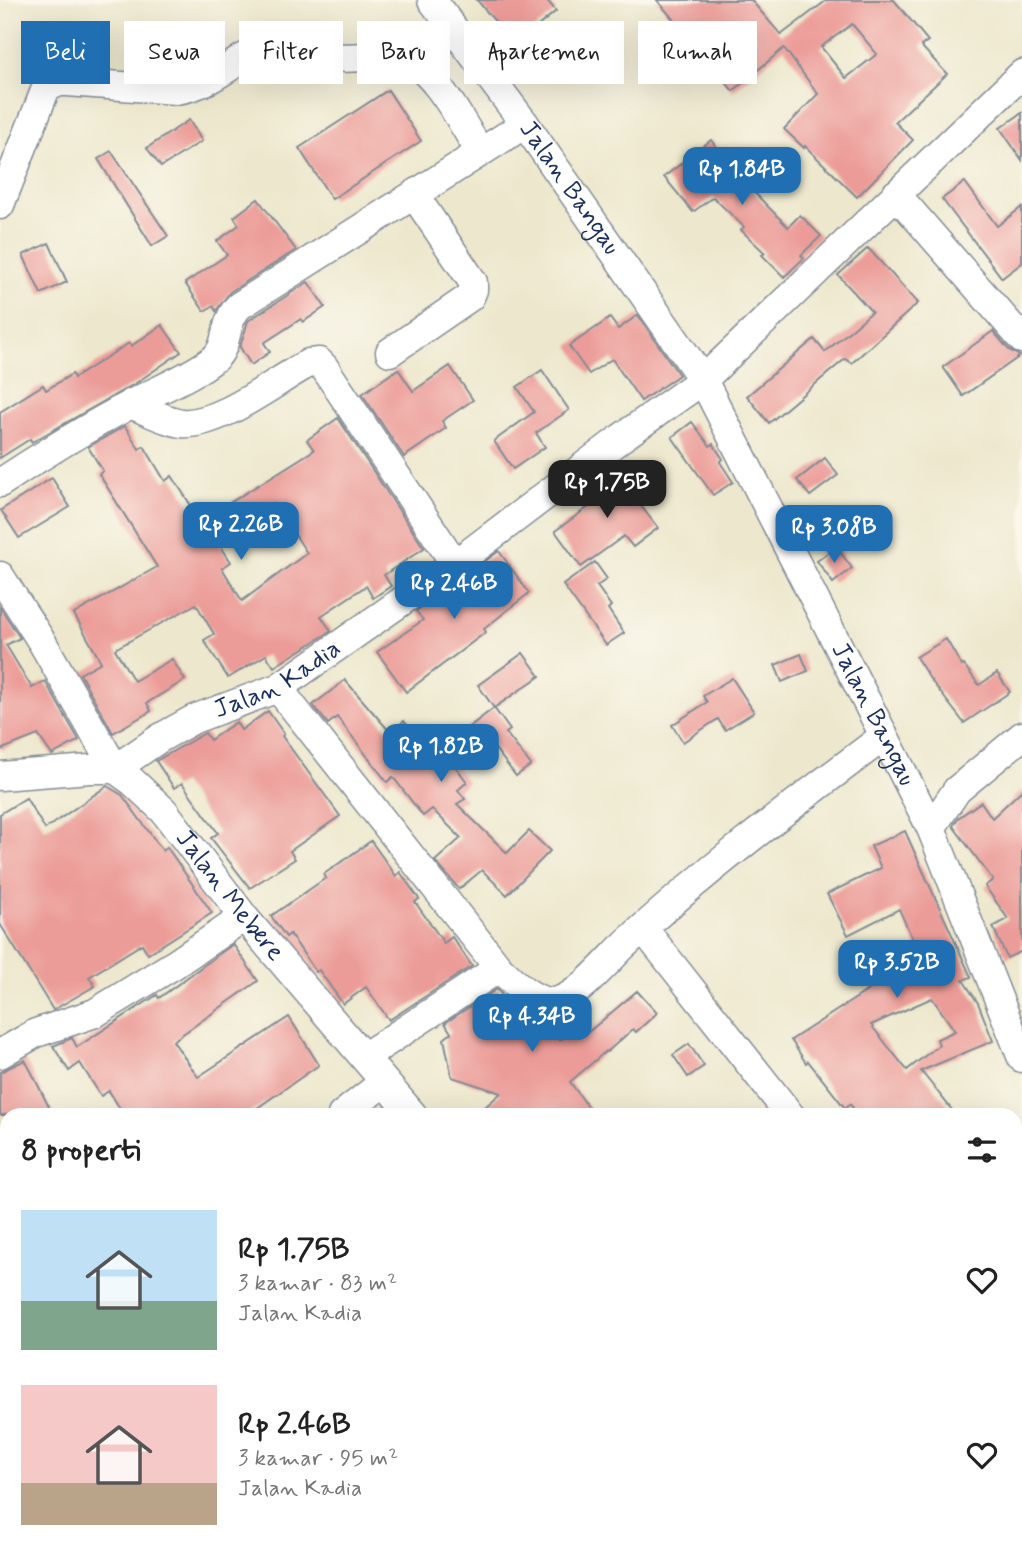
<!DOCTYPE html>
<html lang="id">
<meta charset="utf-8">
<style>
:root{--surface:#fff;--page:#f2f2f2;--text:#222;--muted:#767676;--accent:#1f6fb2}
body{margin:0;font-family:Mynerve,sans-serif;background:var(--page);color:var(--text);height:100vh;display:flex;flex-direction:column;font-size:26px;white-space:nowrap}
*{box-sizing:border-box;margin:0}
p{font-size:23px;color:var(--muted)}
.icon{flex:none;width:38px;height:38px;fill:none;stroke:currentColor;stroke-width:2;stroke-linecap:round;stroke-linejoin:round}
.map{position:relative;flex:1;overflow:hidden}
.drawer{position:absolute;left:0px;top:1108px;width:1022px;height:450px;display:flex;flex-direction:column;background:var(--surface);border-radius:21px 21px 0 0;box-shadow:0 7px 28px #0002}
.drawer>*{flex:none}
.guide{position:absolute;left:21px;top:21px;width:980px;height:63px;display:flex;gap:14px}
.price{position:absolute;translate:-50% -60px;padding:0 16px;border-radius:14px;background:var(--accent);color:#fff;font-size:23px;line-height:46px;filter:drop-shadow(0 2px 4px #0008)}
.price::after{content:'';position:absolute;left:50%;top:42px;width:21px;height:16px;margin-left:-10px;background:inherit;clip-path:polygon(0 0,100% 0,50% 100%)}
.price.selected{background:#222;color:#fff}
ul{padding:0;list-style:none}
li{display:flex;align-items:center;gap:21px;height:175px;padding:0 21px}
li span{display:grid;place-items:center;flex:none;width:196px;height:140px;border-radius:0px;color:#555}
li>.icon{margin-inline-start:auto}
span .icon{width:84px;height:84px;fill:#fffc;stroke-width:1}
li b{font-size:30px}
h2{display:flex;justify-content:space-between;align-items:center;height:84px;padding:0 21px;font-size:30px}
.pill{padding:0 24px;border-radius:0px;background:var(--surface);box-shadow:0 7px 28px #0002;font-size:24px;line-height:63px}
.pill.selected{background:var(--accent);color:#fff}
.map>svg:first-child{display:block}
</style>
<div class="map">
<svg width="1022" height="1556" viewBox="0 0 1022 1556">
<rect width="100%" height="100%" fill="#fbf7ec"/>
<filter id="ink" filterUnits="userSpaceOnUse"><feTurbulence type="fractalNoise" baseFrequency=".0143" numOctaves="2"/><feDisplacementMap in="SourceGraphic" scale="14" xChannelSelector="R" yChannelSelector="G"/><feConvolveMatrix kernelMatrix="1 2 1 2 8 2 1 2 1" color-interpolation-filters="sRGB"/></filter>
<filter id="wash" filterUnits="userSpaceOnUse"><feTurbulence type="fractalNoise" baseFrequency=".00686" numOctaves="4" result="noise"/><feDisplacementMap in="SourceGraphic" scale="28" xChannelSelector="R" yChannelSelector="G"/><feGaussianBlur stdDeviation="1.57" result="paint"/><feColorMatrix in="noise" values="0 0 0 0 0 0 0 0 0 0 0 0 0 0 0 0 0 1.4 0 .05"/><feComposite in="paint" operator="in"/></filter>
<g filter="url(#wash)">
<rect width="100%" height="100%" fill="#ede8cd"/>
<g id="blocks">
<g fill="#ec9c98" fill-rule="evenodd">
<polygon points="477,0 547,0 556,11 515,45"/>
<path d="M657 0H751L781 35 827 0H894L928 41 921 46 947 74 895 122 913 140 857 197 805 146 804 148 784 129 818 94 784 48 733 91ZM852 24 877 54 846 78 821 47Z"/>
<polygon points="388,90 421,141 332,199 299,148"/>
<polygon points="1022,113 1022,160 1000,128"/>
<polygon points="189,120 202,141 161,167 147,148"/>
<polygon points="711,140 744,182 788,227 800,215 821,236 801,255 804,258 784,277 762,255 765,253 741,230 744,227 713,197 693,212 664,177"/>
<polygon points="111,151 168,236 152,246 98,159"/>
<polygon points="965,182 997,226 1022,207 1022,263 1002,278 942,199"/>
<polygon points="258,199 296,250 230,292 216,311 213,306 204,311 185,283 227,255 217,241 239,225 234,217"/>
<polygon points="49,243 67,282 41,294 23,255"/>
<polygon points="868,248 918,303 852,363 845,359 769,423 747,396 814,339 825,352 872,312 838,275"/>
<polygon points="308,282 325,307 303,322 301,319 264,343 270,352 251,365 240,347 248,321"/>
<polygon points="638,315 679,375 641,401 612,359 589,374 569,346 610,318 618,329"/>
<polygon points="162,325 181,352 136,383 32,442 30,439 0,458 0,412 43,385 46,390 72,374 74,378 129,343 131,346"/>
<polygon points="993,331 1009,350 1020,356 963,396 943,367"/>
<polygon points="450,366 473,400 442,421 446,428 404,457 362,394 398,369 413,391"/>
<polygon points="542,370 569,410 536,433 545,447 513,469 494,441 534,412 517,387"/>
<path d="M338 418 424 548 384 575 391 586 373 598 366 586 321 616 331 631 274 667 266 655 228 678 204 640 214 634 196 604 115 649 134 681 172 659 185 680 147 703 151 711 113 733 80 674 101 662 74 614 157 567 99 474 103 471 88 447 125 426 139 449 144 446 165 481 172 476 201 521 314 450 307 440ZM275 504 307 553 242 601 222 568 231 562 218 542Z"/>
<polygon points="692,422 710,446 713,444 723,459 720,462 733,482 713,495 672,437"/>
<polygon points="825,458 838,475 810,496 797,480"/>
<polygon points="617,466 644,504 641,506 658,528 633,547 624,536 581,567 555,531 605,495 595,482"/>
<polygon points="52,478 70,507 19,538 1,510"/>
<polygon points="836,547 852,568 833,583 817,561"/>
<polygon points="499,551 529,593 484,629 486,632 406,692 377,652 423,620 416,611"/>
<polygon points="595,562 607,579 597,586 611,606 608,609 624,633 606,645 563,585"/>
<polygon points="0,607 20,638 6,645 32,688 45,681 79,740 52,755 38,735 0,750"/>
<polygon points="946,639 962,666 964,665 979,685 997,673 1010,692 964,723 930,679 916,657"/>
<polygon points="523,653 540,676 494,708 478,685"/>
<polygon points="801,654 808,671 782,682 775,665"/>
<polygon points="732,678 754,712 725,730 718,719 683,742 672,725 707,702 703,696"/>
<polygon points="345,680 390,732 404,721 432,755 494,708 510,730 506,733 531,765 516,776 490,742 456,767 467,782 458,790 465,799 457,804 507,853 529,831 550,851 507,895 482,870 459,889 435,861 461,838 432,809 423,816 393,777 387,782 337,717 328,724 313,705"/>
<polygon points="268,711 284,734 282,736 340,816 290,851 295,859 250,888 211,838 218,833 182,783 174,788 156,761 205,733 210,740 236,722 241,730"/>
<polygon points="107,786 122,795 163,851 167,847 212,913 148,954 142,944 89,977 95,986 53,1010 0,924 0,814 26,798 45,829"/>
<polygon points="1022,790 1022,951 1007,958 993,927 1008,919 985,886 993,880 953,826 958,818 981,802 992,818"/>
<path d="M905 831 971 977 963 980 978 1003 993 1041 921 1071 956 1115H858L850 1104 845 1108 808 1061 806 1063 791 1040 884 980 882 976 921 958 899 909 848 935 827 894 881 868 871 846ZM932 998 955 1031 937 1039 939 1045 907 1070 871 1025Z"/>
<polygon points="371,841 396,876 400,872 419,899 415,902 444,943 452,937 472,966 389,1020 366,987 343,1004 319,970 316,972 290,934 286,937 271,916 326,878 324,874"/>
<polygon points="233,944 258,981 173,1041 198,1077 289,1017 319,1065 247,1115 124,1115 109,1091 101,1096 80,1063 69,1071 53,1046 72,1038 77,1047 157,995 159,998"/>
<polygon points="497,989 511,1006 514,1003 538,1019 540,1017 560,1040 578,1025 586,1034 637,991 657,1013 636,1032 633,1029 607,1052 606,1051 570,1082 594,1115 476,1115 501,1093 452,1077 444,1039 451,1033 445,1023"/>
<polygon points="689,1044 704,1066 688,1077 673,1055"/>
<polygon points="25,1060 31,1071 53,1115 0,1115 0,1072"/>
</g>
</g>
</g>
<g filter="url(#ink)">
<use href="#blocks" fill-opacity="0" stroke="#848c96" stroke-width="2"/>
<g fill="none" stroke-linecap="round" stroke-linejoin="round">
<defs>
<g id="minor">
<path id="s1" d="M432 0 525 124 703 380 931 828 1022 1058"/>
<polyline points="896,194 1022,339"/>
<path d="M0 205 46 88 59 82H67L176 90C203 86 221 73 243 58 251 54 258 48 266 45 284 40 307 53 324 56 349 61 374 54 399 57 432 62 463 125 480 152"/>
<polyline points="390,352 470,297 473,290 473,282 415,196"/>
<path d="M130 404C146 410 165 421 182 423 220 426 275 381 309 363L319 362 324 367 455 564"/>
<path d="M0 483C42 455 85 429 129 405 155 391 193 376 215 358 229 346 223 322 239 306L525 124"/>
<path id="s2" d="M0 576 42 642 115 769 160 738 194 719 278 688 455 564 621 438 703 380 1022 74"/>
<path d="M278 688 499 968C513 981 536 1006 557 1001 578 996 606 963 622 947 704 871 794 804 883 737"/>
<path id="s3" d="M0 776 90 769H115L132 781 164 811 244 917 413 1115"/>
<polyline points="931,828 957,790 1022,736"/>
<polyline points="643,928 790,1115"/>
<polyline points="0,1054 36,1033 95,1013 175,964 244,917"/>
<polyline points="364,1057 499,968"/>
<polyline points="342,1115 384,1082"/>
<polyline points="1015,1241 1022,1240"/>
<polyline points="0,1255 7,1263"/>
<polyline points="0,1400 7,1413"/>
<polyline points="0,1461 7,1460"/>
<polyline points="109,1550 114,1556"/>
<polyline points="264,1550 268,1556"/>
<polyline points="220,1556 225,1550"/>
<polyline points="367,1556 368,1550"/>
<polyline points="605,1556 611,1550"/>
</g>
</defs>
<use href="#minor" stroke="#848c96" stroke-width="31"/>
<use href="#minor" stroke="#fff" stroke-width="28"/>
</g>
</g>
<g text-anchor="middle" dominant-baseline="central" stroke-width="5" stroke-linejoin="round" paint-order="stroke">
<g font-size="26" fill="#1b2f5e" stroke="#fbf7ec">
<text stroke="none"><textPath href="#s1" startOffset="233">Jalan Bangau</textPath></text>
<text stroke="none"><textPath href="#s2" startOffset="411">Jalan Kadia</textPath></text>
<text stroke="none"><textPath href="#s1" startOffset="842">Jalan Bangau</textPath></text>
<text stroke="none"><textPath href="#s3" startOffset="287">Jalan Mebere</textPath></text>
</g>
</g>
</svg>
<b class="price" style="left:742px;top:207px">Rp 1.84B</b>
<b class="price selected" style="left:607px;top:520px">Rp 1.75B</b>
<b class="price" style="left:241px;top:562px">Rp 2.26B</b>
<b class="price" style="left:834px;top:565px">Rp 3.08B</b>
<b class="price" style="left:454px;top:621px">Rp 2.46B</b>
<b class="price" style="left:441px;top:784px">Rp 1.82B</b>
<b class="price" style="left:897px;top:1000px">Rp 3.52B</b>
<b class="price" style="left:532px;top:1054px">Rp 4.34B</b>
<div class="guide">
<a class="pill selected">Beli</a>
<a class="pill">Sewa</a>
<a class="pill">Filter</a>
<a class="pill">Baru</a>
<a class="pill">Apartemen</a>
<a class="pill">Rumah</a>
</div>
<section class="drawer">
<h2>8 properti<svg class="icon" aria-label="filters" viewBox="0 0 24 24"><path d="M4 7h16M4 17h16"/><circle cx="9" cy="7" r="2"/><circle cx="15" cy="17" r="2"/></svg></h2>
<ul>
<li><span style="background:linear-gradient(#bfe0f5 65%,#7fa58c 0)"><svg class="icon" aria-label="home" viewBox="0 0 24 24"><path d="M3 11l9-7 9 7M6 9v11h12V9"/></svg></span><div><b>Rp 1.75B</b><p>3 kamar · 83 m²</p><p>Jalan Kadia</p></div><svg class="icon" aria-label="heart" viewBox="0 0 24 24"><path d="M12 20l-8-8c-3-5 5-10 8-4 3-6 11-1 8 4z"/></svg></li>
<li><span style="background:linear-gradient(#f6c9c9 70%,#b9a48a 0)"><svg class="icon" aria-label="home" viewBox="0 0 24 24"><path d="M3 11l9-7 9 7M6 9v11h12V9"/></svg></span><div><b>Rp 2.46B</b><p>3 kamar · 95 m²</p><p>Jalan Kadia</p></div><svg class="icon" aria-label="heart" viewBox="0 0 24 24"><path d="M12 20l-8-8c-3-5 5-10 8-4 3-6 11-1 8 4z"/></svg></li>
</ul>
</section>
</div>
